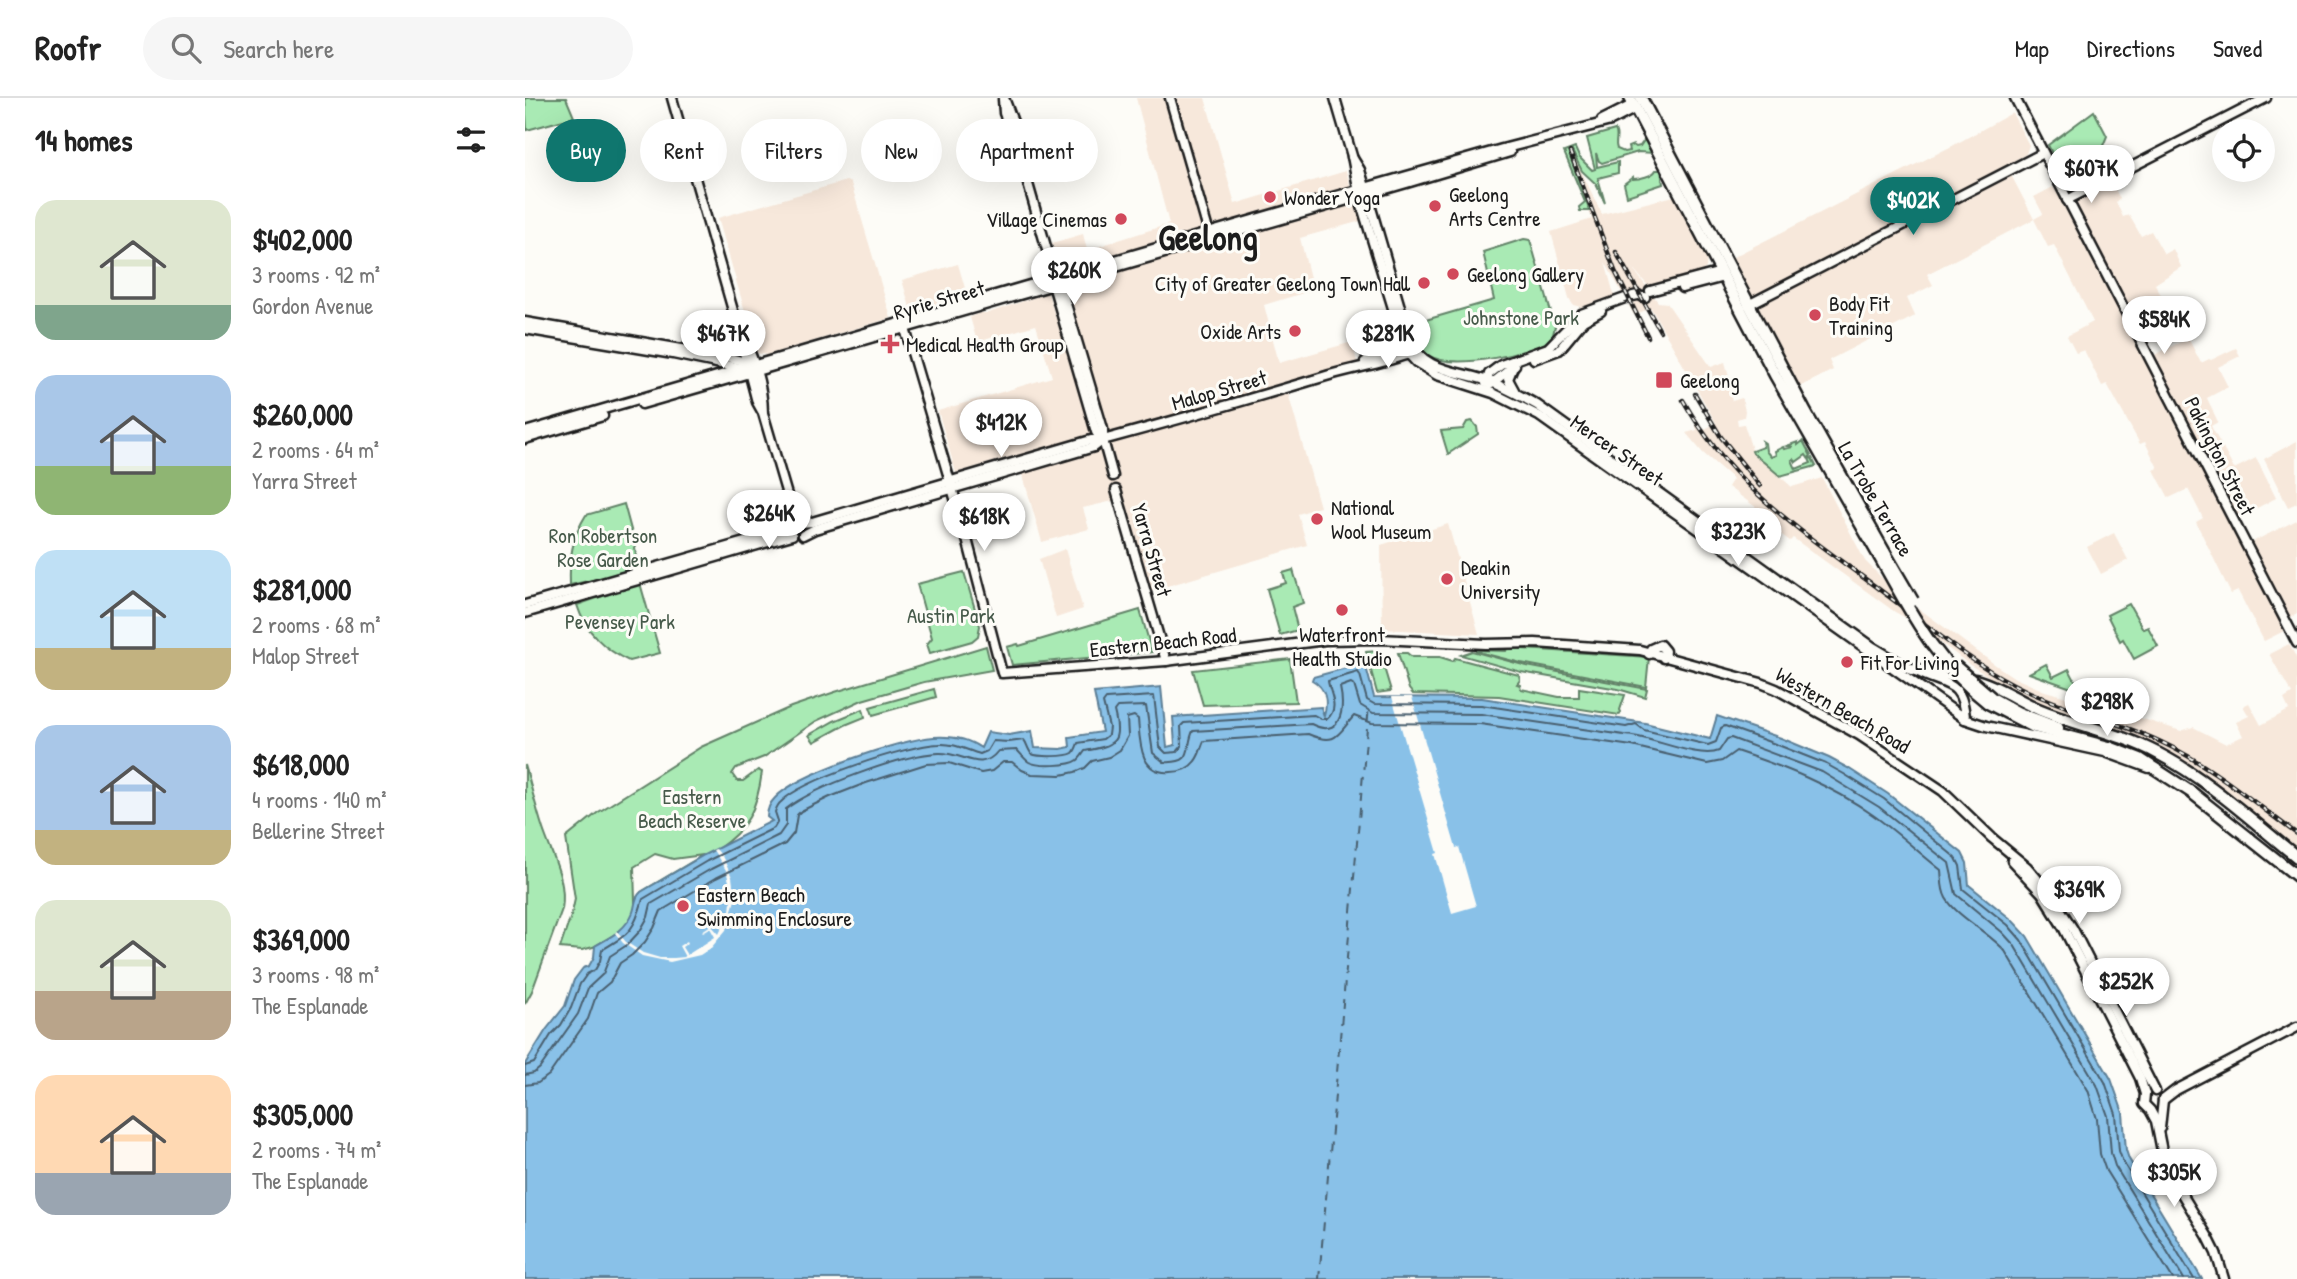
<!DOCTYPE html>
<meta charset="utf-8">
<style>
:root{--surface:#fff;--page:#f6f6f6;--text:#222;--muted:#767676;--line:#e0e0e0;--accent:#0f766e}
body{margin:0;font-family:"Patrick Hand",sans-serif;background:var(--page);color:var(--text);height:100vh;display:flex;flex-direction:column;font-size:26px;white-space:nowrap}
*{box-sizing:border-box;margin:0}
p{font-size:23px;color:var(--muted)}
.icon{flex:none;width:38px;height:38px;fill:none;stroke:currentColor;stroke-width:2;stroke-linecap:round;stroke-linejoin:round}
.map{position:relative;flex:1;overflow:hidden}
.sheet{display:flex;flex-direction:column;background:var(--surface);width:525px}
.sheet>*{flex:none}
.top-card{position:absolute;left:21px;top:21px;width:665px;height:63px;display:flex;gap:14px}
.tools{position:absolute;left:1687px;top:21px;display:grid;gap:14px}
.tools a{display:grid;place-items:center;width:63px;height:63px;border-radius:50%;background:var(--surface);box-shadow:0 7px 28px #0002;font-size:35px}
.price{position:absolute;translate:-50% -60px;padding:0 16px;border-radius:24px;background:#fff;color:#222;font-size:23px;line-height:46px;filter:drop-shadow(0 2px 4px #0008)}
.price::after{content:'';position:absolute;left:50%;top:42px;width:21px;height:16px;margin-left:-10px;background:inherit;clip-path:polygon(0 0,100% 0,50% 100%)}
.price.on{background:var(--accent);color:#fff}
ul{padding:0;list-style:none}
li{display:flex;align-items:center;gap:21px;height:175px;padding:0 35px}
li span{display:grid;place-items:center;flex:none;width:196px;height:140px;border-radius:21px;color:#555}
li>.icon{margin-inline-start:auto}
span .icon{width:84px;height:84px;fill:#fffc;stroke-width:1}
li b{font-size:30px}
h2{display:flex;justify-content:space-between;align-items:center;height:84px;padding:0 35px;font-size:30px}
.chip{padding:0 24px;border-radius:32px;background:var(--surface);box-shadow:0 7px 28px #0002;font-size:24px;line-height:63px}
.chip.on{background:var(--accent);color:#fff}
header{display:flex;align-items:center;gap:42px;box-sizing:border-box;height:98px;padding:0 35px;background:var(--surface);border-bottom:2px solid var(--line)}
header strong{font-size:33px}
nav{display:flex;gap:38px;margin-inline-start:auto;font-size:24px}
.search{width:490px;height:63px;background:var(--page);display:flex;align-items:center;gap:18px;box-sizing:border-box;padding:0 24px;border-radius:38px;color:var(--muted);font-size:26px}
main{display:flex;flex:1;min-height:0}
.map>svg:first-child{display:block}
</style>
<header>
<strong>Roofr</strong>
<div class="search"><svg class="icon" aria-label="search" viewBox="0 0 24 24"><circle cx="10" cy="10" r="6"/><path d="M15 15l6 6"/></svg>Search here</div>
<nav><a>Map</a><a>Directions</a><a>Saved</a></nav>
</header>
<main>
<section class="sheet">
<h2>14 homes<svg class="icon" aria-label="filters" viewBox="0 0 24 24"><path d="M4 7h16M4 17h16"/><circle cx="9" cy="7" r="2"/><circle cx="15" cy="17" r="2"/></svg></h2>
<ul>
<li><span style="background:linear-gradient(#dfe7d0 75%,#7fa58c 0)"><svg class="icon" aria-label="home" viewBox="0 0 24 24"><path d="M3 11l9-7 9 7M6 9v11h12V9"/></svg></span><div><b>$402,000</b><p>3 rooms · 92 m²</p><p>Gordon Avenue</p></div></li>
<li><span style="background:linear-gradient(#a9c7e8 65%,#8fb573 0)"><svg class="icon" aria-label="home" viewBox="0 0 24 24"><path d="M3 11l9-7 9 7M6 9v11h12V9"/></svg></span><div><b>$260,000</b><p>2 rooms · 64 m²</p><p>Yarra Street</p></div></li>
<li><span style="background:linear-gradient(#bfe0f5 70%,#c2b280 0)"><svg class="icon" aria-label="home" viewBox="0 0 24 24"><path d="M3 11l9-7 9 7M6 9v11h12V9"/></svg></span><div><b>$281,000</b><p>2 rooms · 68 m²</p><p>Malop Street</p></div></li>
<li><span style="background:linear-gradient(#a9c7e8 75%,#c2b280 0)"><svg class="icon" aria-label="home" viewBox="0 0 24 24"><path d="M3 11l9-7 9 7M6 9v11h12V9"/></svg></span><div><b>$618,000</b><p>4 rooms · 140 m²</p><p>Bellerine Street</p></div></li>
<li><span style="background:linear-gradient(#dfe7d0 65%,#b9a48a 0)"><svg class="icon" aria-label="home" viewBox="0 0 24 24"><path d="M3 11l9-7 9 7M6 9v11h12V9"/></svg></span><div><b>$369,000</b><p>3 rooms · 98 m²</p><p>The Esplanade</p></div></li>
<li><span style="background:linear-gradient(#ffd9b3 70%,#9aa5b1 0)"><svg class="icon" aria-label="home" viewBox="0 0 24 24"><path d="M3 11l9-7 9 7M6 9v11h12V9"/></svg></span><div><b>$305,000</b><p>2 rooms · 74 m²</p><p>The Esplanade</p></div></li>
</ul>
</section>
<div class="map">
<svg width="1772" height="1181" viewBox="0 0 1772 1181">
<rect width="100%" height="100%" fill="#fdfcf7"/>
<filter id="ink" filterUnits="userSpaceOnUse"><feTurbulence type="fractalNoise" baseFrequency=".0143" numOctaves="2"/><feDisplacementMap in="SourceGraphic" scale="14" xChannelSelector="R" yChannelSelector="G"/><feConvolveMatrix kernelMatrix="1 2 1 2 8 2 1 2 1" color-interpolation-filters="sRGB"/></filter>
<g filter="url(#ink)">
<g fill="#f7e8db">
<polygon points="611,0 680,0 710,106 821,73 836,123 775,140 788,192 739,207 754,265 827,244 832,264 761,288 795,409 773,416 782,447 615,496 588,403 558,410 564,431 517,444 492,357 431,375 413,313 527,279 511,227 452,244 445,219 455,215 463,215 523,195 531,221 549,214 527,145 558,136 562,152 644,126"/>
<polygon points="1487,15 1504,47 1501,56 1455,82 1457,87 1484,73 1509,121 1518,116 1509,99 1528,89 1542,109 1587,85 1595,101 1591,104 1598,119 1604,117 1616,138 1626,133 1639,156 1648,151 1656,169 1630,186 1642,208 1612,223 1613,226 1603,231 1620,262 1663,240 1676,265 1684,261 1686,262 1711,250 1715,258 1693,269 1703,289 1682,300 1693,324 1686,328 1709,371 1731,360 1751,400 1713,420 1725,445 1772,422 1772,516 1757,524 1761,532 1739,543 1713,493 1706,496 1671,424 1678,420 1663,391 1644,400 1629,372 1633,370 1620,344 1615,346 1582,286 1577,288 1559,252 1551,255 1542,238 1568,224 1529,147 1523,149 1509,121 1402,176 1408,187 1382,200 1390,218 1304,262 1308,272 1273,290 1233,209 1204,161 1429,47"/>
<polygon points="1048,56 1085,133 1077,116 1149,98 1182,159 1181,170 1173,176 1124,189 1106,168 1133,204 1142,205 1186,269 1200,264 1204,279 1201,281 1207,303 1217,300 1220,313 1219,319 1212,321 1213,327 1219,326 1228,355 1267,389 1297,380 1340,463 1370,493 1472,568 1490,580 1520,593 1556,603 1558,602 1656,633 1668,629 1701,646 1718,638 1711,624 1724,618 1718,608 1724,605 1736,627 1764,612 1759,601 1767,596 1744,556 1764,546 1772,561 1772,751 1683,680 1638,651 1588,631 1533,613 1489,594 1445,567 1387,523 1370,514 1268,440 1265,443 1247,430 1250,423 1203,389 1208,381 1178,355 1161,335 1172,332 1170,326 1171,326 1176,333 1191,325 1126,210 1109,217 1080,164 1090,200 1056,209 1048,207 1044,200 1026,134 1067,121 1043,57"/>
<polygon points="321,83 326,85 366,220 242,257 232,255 193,120"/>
<polygon points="433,166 442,197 386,213 377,182"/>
<polygon points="173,229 207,235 210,256 171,249"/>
<polygon points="1772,343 1772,405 1763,409 1739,361"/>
<polygon points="923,426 954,536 857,531 856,447"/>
<polygon points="1589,435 1603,462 1576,476 1562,449"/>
<polygon points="540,451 558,511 531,520 514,461"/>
</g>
<g fill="#a9eab4" stroke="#628368" stroke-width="2" fill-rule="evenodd">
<polygon points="0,0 41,0 49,19 2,32"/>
<polygon points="1569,13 1582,38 1575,55 1586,76 1547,96 1523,47"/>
<path d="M1090 32C1094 38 1089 44 1092 51L1099 54 1104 53 1103 49 1108 47 1111 49 1115 48 1120 41 1128 55 1113 54 1077 65 1074 63 1071 55 1072 69 1093 64V75L1073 80 1080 105 1071 86 1057 73 1047 53 1043 54 1065 113H1055L1054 109 1060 104 1039 54 1050 50 1054 59 1067 72 1070 71 1062 40Z"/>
<path d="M1131 72H1136L1138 86 1102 98 1099 86 1108 79V81C1114 81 1128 78 1131 72Z"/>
<path d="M999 141 1005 142 1030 228 1027 241C1006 256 929 272 905 258 893 251 890 239 887 226L969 202 958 154Z"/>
<polygon points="947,323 952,329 953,336 923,356 916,333 938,331 942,324"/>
<polygon points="1237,343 1240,345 1241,353 1246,359 1251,357 1250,353 1258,349 1259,351 1268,349 1262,348 1273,344 1273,347 1278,343 1286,358 1283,360 1281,357 1271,364 1269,361 1267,362 1271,371 1286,365 1284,361 1287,360 1291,368 1255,378 1228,355 1227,353 1238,349"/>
<path d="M99 406 109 443 113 472 45 487C44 461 47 439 61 417Z"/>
<polygon points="768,472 778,505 767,509 773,532 755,537 742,491 761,485 758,475"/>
<polygon points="439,474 455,528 453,538 447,543 405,555 402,546 407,540 392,486"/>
<path d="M115 485 135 555 104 563C80 552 60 533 52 507Z"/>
<polygon points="1604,506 1618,531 1623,529 1633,548 1609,561 1598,541 1595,543 1582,517"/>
<polygon points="615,512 627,554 487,567 482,549 493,546 494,548"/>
<path d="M461 548 467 572 399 584 337 602 291 623 239 659 211 670 207 676 212 683H218L233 672 237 674C232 711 223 731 191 752L205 819 92 835 68 849 57 852 35 850 47 815 50 801 41 740 72 715 176 649 266 609 310 594ZM130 756 148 761 178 757 116 794 110 803 109 769Z"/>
<polygon points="982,550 1124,559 1121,589 996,565 957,555 950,552 981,553"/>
<polygon points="854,553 866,593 852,595 841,554"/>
<polygon points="947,553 1002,568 1122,591 1120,599 1093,591 996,574 936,557"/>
<polygon points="873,555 882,555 887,559 915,559 928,563 930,560 994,577 995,582 992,586 995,587 996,591 1034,599 1054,599 1054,590 1100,597 1095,612 1096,614 1094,617 974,598 888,596 884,591"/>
<polygon points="765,561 771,604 678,607 668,572"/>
<polygon points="1521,566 1528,579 1544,571 1554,590 1549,591 1504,575"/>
<polygon points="409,591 411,599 348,617 345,609"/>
<polygon points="338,611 340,619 320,627 289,644 284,637 309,623"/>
<path d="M0 667C6 688 11 710 18 731 27 758 42 782 37 811L7 893 0 906Z"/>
</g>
<path fill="#89c1e8" stroke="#5d7f96" stroke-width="2" d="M840 565 849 599 957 600 1120 625 1185 641 1192 618 1256 640 1304 660 1323 670 1363 696 1437 755 1442 765 1444 787 1487 822 1502 838 1586 981 1598 1015 1601 1052 1604 1061 1677 1181H0V966L21 932 40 908 49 882 58 870 64 868 69 859 70 848C85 839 101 832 108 814 111 806 109 800 116 794L179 757 247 723 242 719C242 712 245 705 250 700 272 676 376 641 409 639 426 638 442 640 456 650L463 634 484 637 507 633 510 650 536 651 545 649 544 639 577 634 569 595 636 589 642 649 650 647 648 619 796 609 799 618C803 604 801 590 787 582L788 579Z"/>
<g fill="#fdfcf7">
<polygon points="867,599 887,599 931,750 934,749 951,808 927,815 910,756 913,755"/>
<polygon points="191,751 197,758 207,779 210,802 201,832 186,850 175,857 145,864 117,858 98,845 90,835 92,833 101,844 118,855 135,860 149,860 160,859 154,848 162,843 163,845 157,849 162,857 190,839 185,830 178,834 177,833 186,827 194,836 205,813 207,795 201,772 188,752"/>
</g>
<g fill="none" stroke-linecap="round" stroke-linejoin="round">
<g stroke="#485e6e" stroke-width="2">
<path d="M0 968 9 965 26 937 36 927 46 910 55 886 62 876 70 872 75 863 77 852C105 835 109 833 118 801L182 763 249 730 253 723 250 714C251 711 253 706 256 704 277 682 382 647 414 646 430 645 441 652 455 656L462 653 468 643 484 644 499 642C502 645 503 653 507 656 513 659 542 659 548 655 550 653 552 648 553 645L578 641 583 637 584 629 578 605 581 601 629 598 635 649 641 655 652 654 657 648 656 628 659 625 789 617 796 621H802C815 610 805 596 803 583L833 574 835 577 842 602 849 606 956 607 1101 629 1111 626 1119 632 1183 647 1191 644 1196 630 1200 628 1253 647 1301 666 1319 676 1359 701 1431 760 1435 768 1438 791 1483 827 1496 842 1580 984 1591 1016 1594 1053 1598 1064 1669 1181"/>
<path d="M0 977 9 975 15 970 53 916 63 890 78 876 85 858 102 847 115 833 123 819 126 806 186 771 254 737 261 727V711C289 689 379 656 414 655 439 654 455 676 473 653L492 652C496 656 499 661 504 664 513 669 545 668 553 662 556 659 558 656 560 653 590 647 597 645 589 613L592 609 621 608 628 655 639 664C670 666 660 650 668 633L786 626C816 641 820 612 815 589L826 585 829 587 835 607 848 615 956 616 1099 637C1123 637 1173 662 1194 653L1202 641 1206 640 1297 674 1354 709 1424 765 1431 796 1477 834 1489 847 1572 987 1583 1018 1586 1055 1590 1068 1659 1181"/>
<path d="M0 987 13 985 24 977 63 921 72 895 85 884 95 865 107 857 120 844 129 830 136 813 191 780 260 746 269 735 272 717 276 713 305 699 341 685 401 666 424 665 456 675 467 673 478 664H487L497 672 507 676 536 677 550 674 560 670 567 663 584 659 595 652 603 638 602 620 609 618 613 621C615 643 614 677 646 674 655 674 664 671 670 663 675 657 676 649 679 643L783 636C813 649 813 635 829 618L847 625 955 626 1107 648 1182 666 1197 663 1211 653C1259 669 1306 687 1348 717 1372 734 1393 754 1416 772 1417 781 1416 791 1421 800 1432 819 1465 835 1480 853L1563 992 1572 1021 1575 1056 1581 1073 1648 1181"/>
</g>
<polyline stroke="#485e6e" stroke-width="2" stroke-dasharray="9 7" stroke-linecap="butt" points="794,1181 844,607"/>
<polyline stroke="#dbdad6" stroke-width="8" stroke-dasharray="8 4" stroke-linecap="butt" points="1101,204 1110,201"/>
<defs>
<g id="secondary">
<path d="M147 0 213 230C227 253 238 288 238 315L267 414 274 424"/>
<polyline points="479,0 491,32 493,51 522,152 533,179 578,331 578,342 588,378"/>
<polyline points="645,0 685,139"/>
<polyline points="810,0 827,58 836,105 881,253 891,264 912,277 968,295 1014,318 1440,621 1461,628 1580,654 1624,670"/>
<polyline points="1490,0 1772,545"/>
<polyline points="478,1 479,15 490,45"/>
<polyline points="1077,22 1109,6"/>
<path d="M827 59 835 72 884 240C896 274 935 273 963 283 980 289 996 298 1012 307L1348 549C1363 558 1377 567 1393 574 1421 588 1438 582 1440 621"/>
<polyline points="1542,102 1741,0"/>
<polyline points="523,162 524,173 571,334 578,342"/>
<polyline points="1157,190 1199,179"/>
<polyline points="1125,193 1196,174"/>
<polyline points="1108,198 1113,197"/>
<polyline points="1118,199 1120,199"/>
<polyline points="1223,207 1518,55"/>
<polyline points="0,224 203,259 227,266"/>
<polyline points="378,224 442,441 477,575 641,563 800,542 854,541 961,546 1010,545 1115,552 1236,585 1251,591 1334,637 1418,693 1467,740 1502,769 1526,797 1548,831 1630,993"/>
<polyline points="0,231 148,256 215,270"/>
<polyline points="213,232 232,304 237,313"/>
<polyline points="1009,261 1034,252 1058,223 1076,213"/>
<polyline points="840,264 876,253 885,252"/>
<polyline points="988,269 983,281 990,294"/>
<polyline points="961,285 964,276 976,267 1023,250 1056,216 1100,200"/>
<polyline points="965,287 990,267"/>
<polyline points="117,306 885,84 985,54"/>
<polyline points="0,334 769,110 977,51 1086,23 1111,10"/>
<polyline points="0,341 78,318"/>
<polyline points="591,392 641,563"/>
<path d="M276 425 287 424 566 342H578C652 322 725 301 798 279 827 270 857 266 886 255"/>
<polyline points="278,437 290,431 569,349 578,342"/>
<polyline points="0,507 265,431"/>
<polyline points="0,515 267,437"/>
<polyline points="1124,556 1126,551 1135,547 1140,553 1139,560"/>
<polyline points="1487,763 1517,795 1538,829 1615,980 1620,996 1619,1006 1625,1012 1631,1023 1638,1058 1643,1073 1683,1139 1691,1155 1699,1181"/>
<polyline points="1638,1002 1651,992 1772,929"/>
<polyline points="1635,1030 1638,1002"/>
</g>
<g id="highway">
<polyline points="1105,0 1250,277 1354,458"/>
<polyline points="1116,0 1281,315 1360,455"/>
<polyline points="1386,571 1425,577"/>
<path d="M1450 582C1474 588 1495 604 1518 613 1556 628 1597 636 1634 656 1684 682 1728 724 1772 759"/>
<polyline points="1467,600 1494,615 1533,630"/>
<polyline points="1463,605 1509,629 1584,649 1615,661 1666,694 1772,778"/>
</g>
</defs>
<use href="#secondary" stroke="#1c1c1c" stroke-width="13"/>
<use href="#highway" stroke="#1c1c1c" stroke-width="15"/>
<use href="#secondary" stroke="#fdfcf7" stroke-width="8"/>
<use href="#highway" stroke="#fdfcf7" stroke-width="10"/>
<defs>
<g id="rail">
<polyline points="1045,54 1090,173 1123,239"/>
<polyline points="1091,154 1135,233"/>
<polyline points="1170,296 1196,339 1235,388"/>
<path d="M1158 302C1210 394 1282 436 1363 498 1403 528 1444 563 1488 586 1535 611 1588 621 1636 644 1686 667 1728 704 1772 736"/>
</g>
</defs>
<use href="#rail" stroke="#1c1c1c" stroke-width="4.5"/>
<use href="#rail" stroke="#fdfcf7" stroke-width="2" stroke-dasharray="5" stroke-linecap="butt"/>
<defs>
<g id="highway-bridge">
<polyline points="1360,455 1388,503"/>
<path d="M1354 458C1387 516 1409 563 1463 605"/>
<polyline points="1430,568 1467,600"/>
</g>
</defs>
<use href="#highway-bridge" stroke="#1c1c1c" stroke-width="15" stroke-linecap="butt"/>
<use href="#highway-bridge" stroke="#fdfcf7" stroke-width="10"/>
</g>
</g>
<g fill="#d1495b" stroke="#fdfcf7" stroke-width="2.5">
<circle cx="745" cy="99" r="7"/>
<circle cx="910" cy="108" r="7"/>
<circle cx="596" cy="121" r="7"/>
<circle cx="928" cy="176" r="7"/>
<circle cx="899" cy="185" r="7"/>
<circle cx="1290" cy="217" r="7"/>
<circle cx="770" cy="233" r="7"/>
<path d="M361.5 235.5h7v7h7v7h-7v7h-7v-7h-7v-7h7z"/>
<rect x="1130" y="273" width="18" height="18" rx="3.5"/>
<circle cx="792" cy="421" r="7"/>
<circle cx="922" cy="481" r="7"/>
<circle cx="817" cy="512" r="7"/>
<circle cx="1322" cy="564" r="7"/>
<circle cx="158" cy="808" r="7"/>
</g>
<g text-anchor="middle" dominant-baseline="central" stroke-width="6" stroke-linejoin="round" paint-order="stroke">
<g font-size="21" fill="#1c1c1c" stroke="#fdfcf7" text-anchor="start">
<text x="924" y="96">Geelong<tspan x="924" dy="24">Arts Centre</tspan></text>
<text x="759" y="99">Wonder Yoga</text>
<text x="582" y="121" text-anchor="end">Village Cinemas</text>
<text x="942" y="176">Geelong Gallery</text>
<text x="885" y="185" text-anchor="end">City of Greater Geelong Town Hall</text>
<text x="1304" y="205">Body Fit<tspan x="1304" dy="24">Training</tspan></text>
<text x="756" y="233" text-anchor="end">Oxide Arts</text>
<text x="381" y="246">Medical Health Group</text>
<text x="1155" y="282">Geelong</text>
<text x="806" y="409">National<tspan x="806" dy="24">Wool Museum</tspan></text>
<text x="936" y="469">Deakin<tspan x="936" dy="24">University</tspan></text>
<text x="817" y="536" text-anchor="middle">Waterfront<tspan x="817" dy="24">Health Studio</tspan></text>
<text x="1336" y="564">Fit For Living</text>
<text x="172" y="796">Eastern Beach<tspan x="172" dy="24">Swimming Enclosure</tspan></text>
</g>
<g font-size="21" fill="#1c1c1c" stroke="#fdfcf7">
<text transform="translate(414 202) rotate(-16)">Ryrie Street</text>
<text transform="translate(694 292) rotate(-16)">Malop Street</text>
<text transform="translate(1092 352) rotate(35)">Mercer Street</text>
<text transform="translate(1695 358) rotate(63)">Pakington Street</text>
<text transform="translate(1351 401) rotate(60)">La Trobe Terrace</text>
<text transform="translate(627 452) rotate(74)">Yarra Street</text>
<text transform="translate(638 544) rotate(-6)">Eastern Beach Road</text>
<text transform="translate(1318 612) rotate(30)">Western Beach Road</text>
</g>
<g font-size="21" fill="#465a4a" stroke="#fdfcf7">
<text x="996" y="219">Johnstone Park</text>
<text x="78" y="437">Ron Robertson<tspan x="78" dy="24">Rose Garden</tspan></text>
<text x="426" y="517">Austin Park</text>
<text x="95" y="523">Pevensey Park</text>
<text x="167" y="698">Eastern<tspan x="167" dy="24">Beach Reserve</tspan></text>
</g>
<g font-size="35" font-weight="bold" fill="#1c1c1c" stroke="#fdfcf7">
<text x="683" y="139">Geelong</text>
</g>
</g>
</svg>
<div class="tools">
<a><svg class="icon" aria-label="locate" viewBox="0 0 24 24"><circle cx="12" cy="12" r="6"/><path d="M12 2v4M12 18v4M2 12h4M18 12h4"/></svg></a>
</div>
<b class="price" style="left:1566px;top:107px">$607K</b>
<b class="price on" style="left:1388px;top:139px">$402K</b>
<b class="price" style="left:549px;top:209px">$260K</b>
<b class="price" style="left:1639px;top:258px">$584K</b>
<b class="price" style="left:198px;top:272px">$467K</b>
<b class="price" style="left:863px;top:272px">$281K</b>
<b class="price" style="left:476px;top:361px">$412K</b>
<b class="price" style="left:244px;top:452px">$264K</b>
<b class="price" style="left:459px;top:455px">$618K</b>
<b class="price" style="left:1213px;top:470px">$323K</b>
<b class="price" style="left:1582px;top:640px">$298K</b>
<b class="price" style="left:1554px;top:828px">$369K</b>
<b class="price" style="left:1601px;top:920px">$252K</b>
<b class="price" style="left:1649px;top:1111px">$305K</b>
<div class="top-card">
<a class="chip on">Buy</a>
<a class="chip">Rent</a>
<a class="chip">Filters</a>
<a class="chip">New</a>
<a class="chip">Apartment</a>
</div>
</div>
</main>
